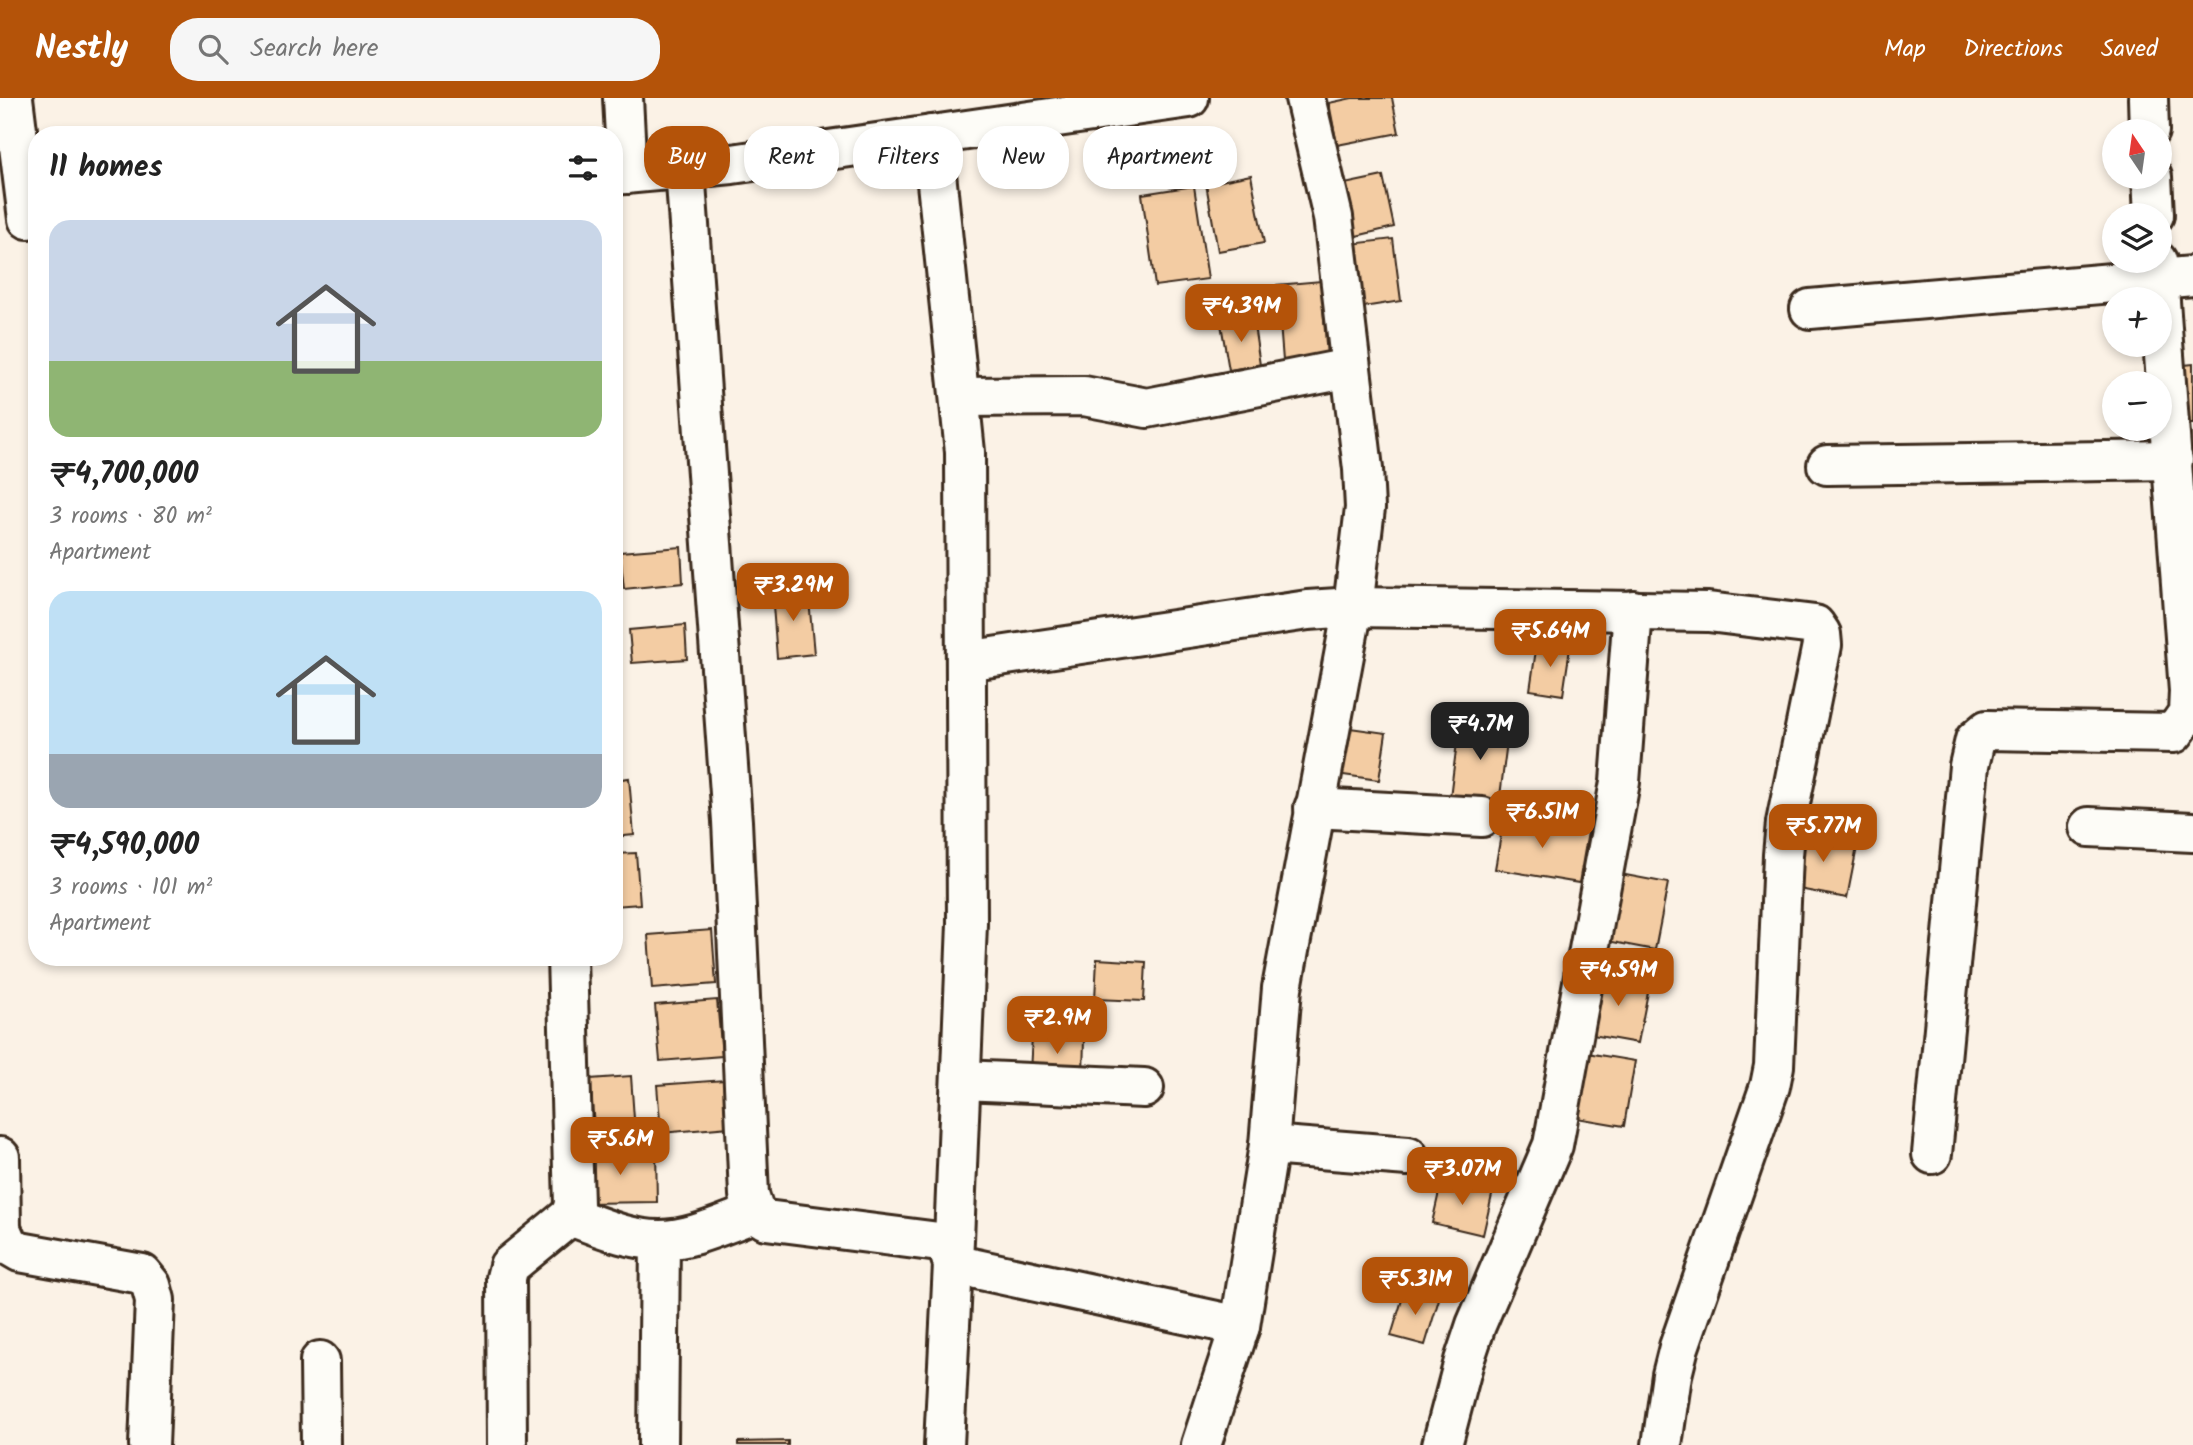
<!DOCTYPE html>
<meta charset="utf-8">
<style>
:root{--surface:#fff;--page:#f6f6f6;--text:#222;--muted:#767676;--accent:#b45309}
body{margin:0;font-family:Kalam,sans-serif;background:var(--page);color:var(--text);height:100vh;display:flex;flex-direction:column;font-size:26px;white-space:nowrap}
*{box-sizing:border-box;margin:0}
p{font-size:23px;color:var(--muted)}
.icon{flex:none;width:38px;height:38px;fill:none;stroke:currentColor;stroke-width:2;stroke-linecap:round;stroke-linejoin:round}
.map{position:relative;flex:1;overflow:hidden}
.sheet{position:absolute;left:28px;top:28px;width:595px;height:840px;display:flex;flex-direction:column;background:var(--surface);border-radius:28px;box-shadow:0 4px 10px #0003}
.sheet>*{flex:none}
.guide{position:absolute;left:644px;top:28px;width:665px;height:63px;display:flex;gap:14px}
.needle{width:46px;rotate:347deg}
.controls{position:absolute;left:2102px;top:21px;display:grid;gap:14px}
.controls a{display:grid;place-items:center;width:70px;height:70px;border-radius:50%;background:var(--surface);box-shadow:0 4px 10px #0003;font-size:35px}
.price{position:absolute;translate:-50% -60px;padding:0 16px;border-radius:14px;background:var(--accent);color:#fff;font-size:23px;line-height:46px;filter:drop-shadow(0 2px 4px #0008)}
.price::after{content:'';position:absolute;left:50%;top:42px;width:21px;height:16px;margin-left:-10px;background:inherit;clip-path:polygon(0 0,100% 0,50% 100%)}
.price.on{background:#222;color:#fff}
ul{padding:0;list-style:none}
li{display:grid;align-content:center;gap:14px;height:371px;padding:0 21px}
li span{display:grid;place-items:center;height:217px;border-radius:21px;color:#555}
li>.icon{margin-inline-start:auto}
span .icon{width:126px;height:126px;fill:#fffc;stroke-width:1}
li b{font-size:30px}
h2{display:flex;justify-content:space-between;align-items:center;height:84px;padding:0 21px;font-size:30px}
.tag{padding:0 24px;border-radius:28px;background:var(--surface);box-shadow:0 4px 10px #0003;font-size:24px;line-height:63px}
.tag.on{background:var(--accent);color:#fff}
header{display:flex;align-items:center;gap:42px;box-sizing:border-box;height:98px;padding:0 35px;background:var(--accent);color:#fff}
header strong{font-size:33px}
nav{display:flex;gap:38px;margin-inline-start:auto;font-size:24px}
.search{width:490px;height:63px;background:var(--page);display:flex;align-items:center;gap:18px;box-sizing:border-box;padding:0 24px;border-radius:28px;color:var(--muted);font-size:26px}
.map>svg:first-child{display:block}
</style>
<header>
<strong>Nestly</strong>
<div class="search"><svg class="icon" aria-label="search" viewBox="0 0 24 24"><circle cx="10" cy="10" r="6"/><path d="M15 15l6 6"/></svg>Search here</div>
<nav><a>Map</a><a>Directions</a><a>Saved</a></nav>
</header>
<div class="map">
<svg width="2193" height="1347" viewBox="0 0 2193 1347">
<rect width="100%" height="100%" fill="#fbf2e6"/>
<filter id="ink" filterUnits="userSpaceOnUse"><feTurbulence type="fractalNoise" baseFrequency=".0143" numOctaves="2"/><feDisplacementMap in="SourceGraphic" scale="14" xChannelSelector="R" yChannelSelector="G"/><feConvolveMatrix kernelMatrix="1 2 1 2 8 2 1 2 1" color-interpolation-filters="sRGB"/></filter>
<g filter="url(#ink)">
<g fill="#f3cca3" stroke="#3b2a1e" stroke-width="2">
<polygon points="1352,0 1392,0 1399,35 1337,47 1329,5"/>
<polygon points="1251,77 1264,145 1218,153 1206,86"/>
<polygon points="1383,78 1394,129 1352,139 1340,87"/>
<polygon points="1194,88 1208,181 1155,188 1142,96"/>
<polygon points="1393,141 1401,203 1351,211 1342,147"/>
<polygon points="1321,183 1327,259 1283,263 1277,187"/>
<polygon points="1253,221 1260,267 1229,272 1221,226"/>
<polygon points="2193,266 2193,326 2186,326 2184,267"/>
<polygon points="681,449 683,485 624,491 620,454"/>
<polygon points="808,491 814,556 777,560 772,494"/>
<polygon points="685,527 687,561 632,565 629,532"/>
<polygon points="1537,545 1570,550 1563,597 1530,592"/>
<polygon points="1460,621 1509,628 1499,706 1450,699"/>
<polygon points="1336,628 1386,635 1379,682 1329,675"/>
<polygon points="629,680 634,737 614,739 614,682"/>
<polygon points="1504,720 1588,734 1579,785 1495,771"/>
<polygon points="1799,733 1858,744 1847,800 1788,789"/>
<polygon points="636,755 640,806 614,808 614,756"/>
<polygon points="1615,775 1668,785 1655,852 1602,842"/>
<polygon points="712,832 716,886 652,891 648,837"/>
<polygon points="1097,861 1146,864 1144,903 1095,901"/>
<polygon points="1599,874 1650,884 1638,945 1587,936"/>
<polygon points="717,902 722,958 660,963 655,907"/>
<polygon points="1032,938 1084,941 1083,977 1030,974"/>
<polygon points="1581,954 1635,963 1624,1028 1571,1019"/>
<polygon points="631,978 635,1035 595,1039 590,981"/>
<polygon points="725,982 729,1029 661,1035 657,987"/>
<polygon points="656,1053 657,1104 584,1105 583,1054"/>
<polygon points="1442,1081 1493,1093 1483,1137 1432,1125"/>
<polygon points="1405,1192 1439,1201 1425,1247 1391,1238"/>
<polygon points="788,1343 788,1347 738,1347 738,1344"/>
</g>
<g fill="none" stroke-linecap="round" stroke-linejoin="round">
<defs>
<g id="minor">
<polyline points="13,0 28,121"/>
<polyline points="623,0 627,76"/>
<polyline points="2148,0 2149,33"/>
<polyline points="932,37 965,354 967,826 953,1166 1240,1228"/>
<polyline points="685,71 732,723 749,1097 755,1115 766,1122 939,1144 948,1151 953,1166 944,1347"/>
<polyline points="614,77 732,66 1189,0"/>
<polyline points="2152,79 2154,117"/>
<polyline points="1810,211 2193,178"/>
<polyline points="960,299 1084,298 1147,310 1350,270"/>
<polyline points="1827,367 2173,362"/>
<polyline points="966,563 1308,512 1353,509 1708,514 1815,527 1821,536 1822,547 1786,725 1783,757 1774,968 1770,988 1679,1249 1672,1277 1662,1347"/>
<polyline points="1314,710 1482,719"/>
<polyline points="2089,729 2193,734"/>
<polyline points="961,982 1144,990"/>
<polyline points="1269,1047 1408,1058"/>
<polyline points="1932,1056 1969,668 1975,642 1987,632 2174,635 2188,615 2189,593 2157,163"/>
<polyline points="0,1059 1,1131 8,1147 20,1154 142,1176 151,1187 155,1202 149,1347"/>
<path d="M570 1118C598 1128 628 1142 660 1142 692 1142 725 1125 755 1115"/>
<polyline points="320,1263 321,1347"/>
<polyline points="507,1347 506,1180 509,1168 570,1118 574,1107 567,859"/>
<polyline points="658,1347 660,1142"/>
<polyline points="1201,1347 1240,1228 1269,1047 1282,890 1353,509 1365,410 1363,371 1333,119 1305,0"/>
<polyline points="1442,1347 1464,1263 1476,1227 1553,1047 1620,684 1633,512"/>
</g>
</defs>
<use href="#minor" stroke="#3b2a1e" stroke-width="44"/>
<use href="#minor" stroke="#fdfcf7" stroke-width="38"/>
</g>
</g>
</svg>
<div class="controls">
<a><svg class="needle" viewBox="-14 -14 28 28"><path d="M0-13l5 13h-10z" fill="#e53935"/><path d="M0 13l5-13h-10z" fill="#767676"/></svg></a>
<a><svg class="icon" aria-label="layers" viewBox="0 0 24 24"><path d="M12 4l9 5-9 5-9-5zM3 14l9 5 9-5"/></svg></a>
<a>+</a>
<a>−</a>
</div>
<b class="price" style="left:1241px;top:246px">₹4.39M</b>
<b class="price" style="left:793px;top:525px">₹3.29M</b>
<b class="price" style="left:1550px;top:571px">₹5.64M</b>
<b class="price on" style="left:1480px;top:664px">₹4.7M</b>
<b class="price" style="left:1542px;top:752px">₹6.51M</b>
<b class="price" style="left:1823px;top:766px">₹5.77M</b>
<b class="price" style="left:1618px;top:910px">₹4.59M</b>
<b class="price" style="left:1057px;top:958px">₹2.9M</b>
<b class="price" style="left:620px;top:1079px">₹5.6M</b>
<b class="price" style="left:1462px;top:1109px">₹3.07M</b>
<b class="price" style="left:1415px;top:1219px">₹5.31M</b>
<div class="guide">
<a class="tag on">Buy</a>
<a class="tag">Rent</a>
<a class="tag">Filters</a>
<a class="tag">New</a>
<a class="tag">Apartment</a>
</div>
<section class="sheet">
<h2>11 homes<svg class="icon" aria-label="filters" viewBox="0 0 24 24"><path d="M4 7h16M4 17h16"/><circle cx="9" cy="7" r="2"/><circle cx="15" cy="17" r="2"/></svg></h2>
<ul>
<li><span style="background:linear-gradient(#c9d6e8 65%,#8fb573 0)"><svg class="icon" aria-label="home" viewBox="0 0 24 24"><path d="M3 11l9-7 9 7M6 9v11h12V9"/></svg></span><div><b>₹4,700,000</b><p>3 rooms · 80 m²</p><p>Apartment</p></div></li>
<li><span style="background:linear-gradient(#bfe0f5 75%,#9aa5b1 0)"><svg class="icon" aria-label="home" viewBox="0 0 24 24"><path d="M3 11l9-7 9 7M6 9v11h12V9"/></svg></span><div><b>₹4,590,000</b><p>3 rooms · 101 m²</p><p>Apartment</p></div></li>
</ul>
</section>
</div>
